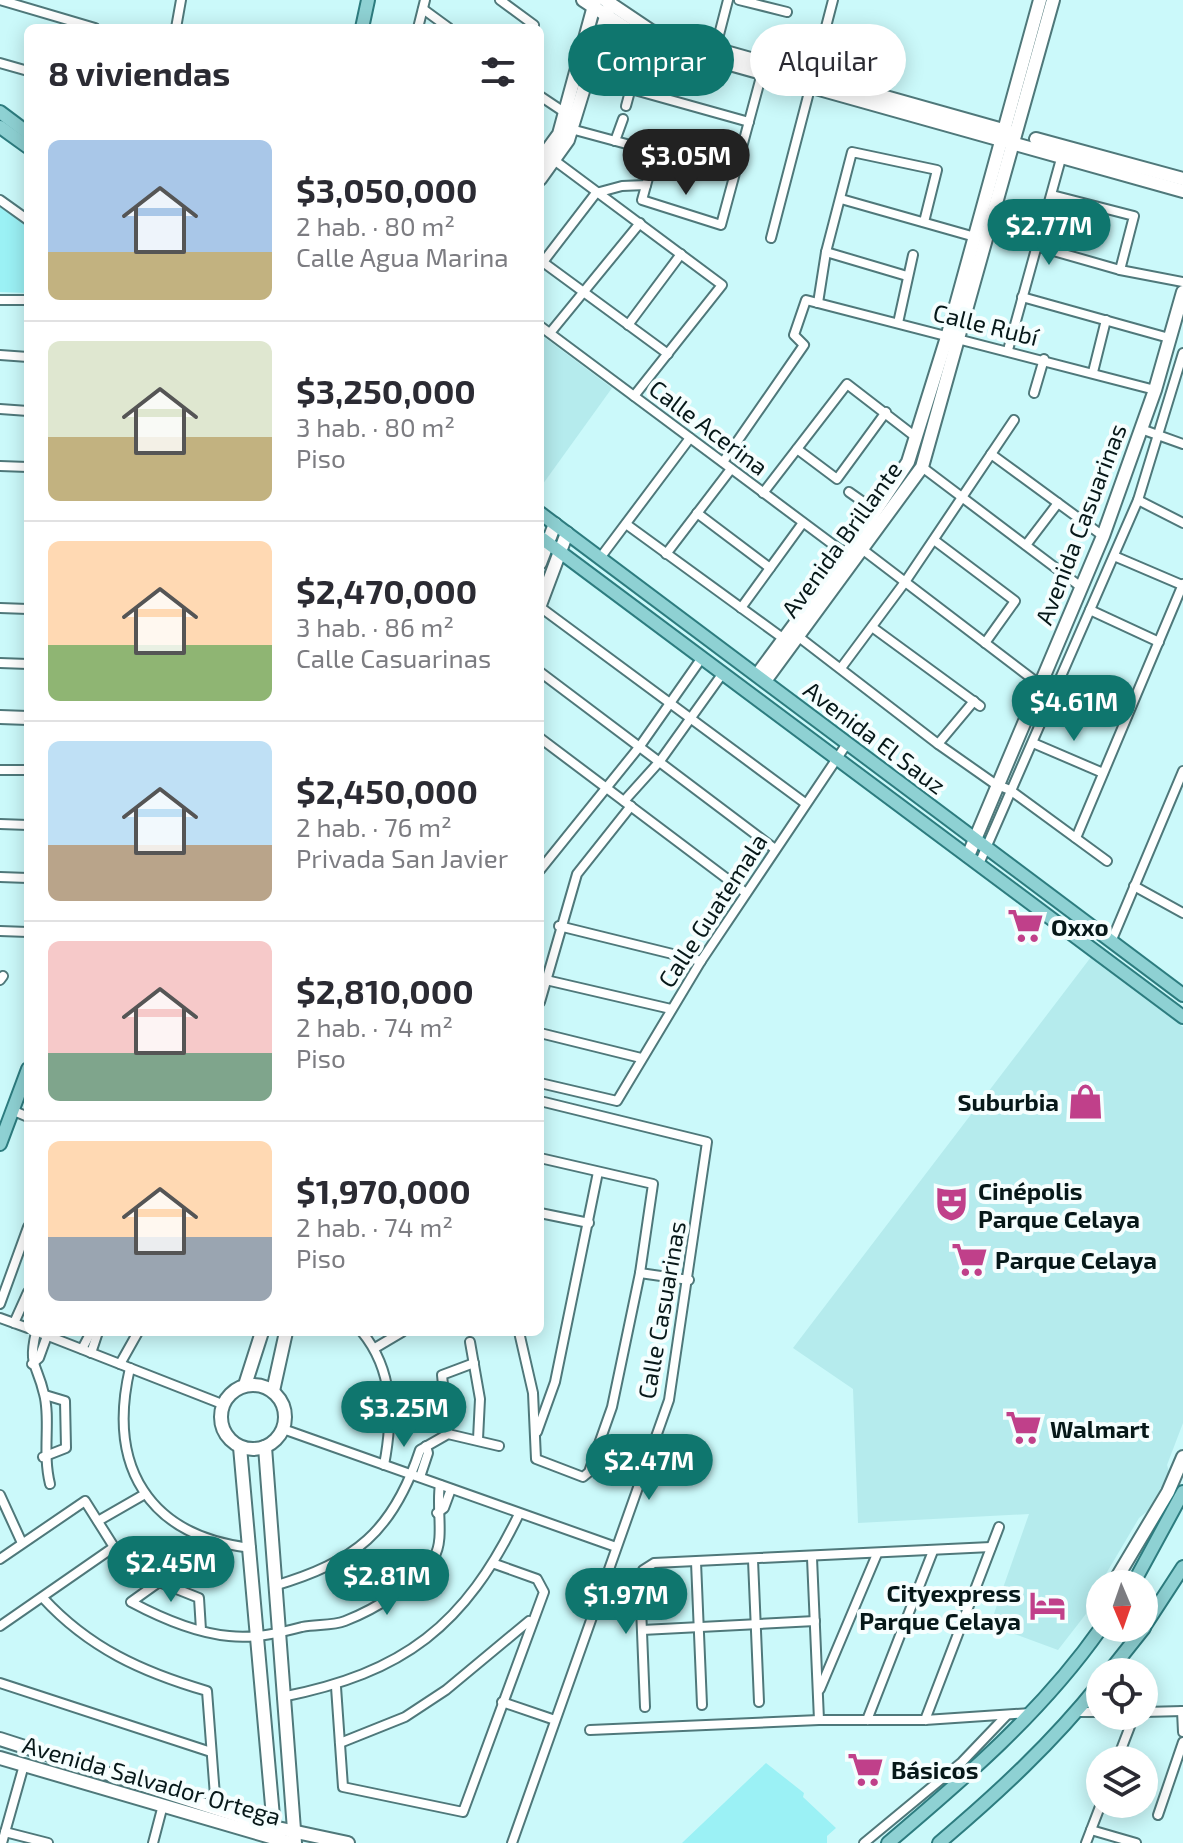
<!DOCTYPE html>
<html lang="es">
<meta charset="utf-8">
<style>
:root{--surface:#fff;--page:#f2f2f3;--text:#2b2b33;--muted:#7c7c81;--line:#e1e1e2;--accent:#0f766e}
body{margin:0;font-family:"Exo 2",sans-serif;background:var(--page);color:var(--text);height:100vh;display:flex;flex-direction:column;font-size:30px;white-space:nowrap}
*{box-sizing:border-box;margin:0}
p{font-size:26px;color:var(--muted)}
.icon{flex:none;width:44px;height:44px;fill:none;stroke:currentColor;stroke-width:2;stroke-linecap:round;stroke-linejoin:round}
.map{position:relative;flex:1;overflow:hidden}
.drawer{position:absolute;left:24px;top:24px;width:520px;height:1312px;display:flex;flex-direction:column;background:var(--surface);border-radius:12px;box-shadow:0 4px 20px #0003}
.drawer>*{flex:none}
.top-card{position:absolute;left:568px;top:24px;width:494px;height:72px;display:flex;gap:16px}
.needle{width:52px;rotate:178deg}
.buttons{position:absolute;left:1086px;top:1570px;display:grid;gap:16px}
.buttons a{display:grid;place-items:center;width:72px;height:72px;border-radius:50%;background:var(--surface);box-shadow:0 4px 20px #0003;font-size:40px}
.price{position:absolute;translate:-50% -68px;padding:0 18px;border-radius:28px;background:var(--accent);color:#fff;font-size:26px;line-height:52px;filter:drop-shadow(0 2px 4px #0008)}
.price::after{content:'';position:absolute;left:50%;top:48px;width:24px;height:18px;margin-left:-12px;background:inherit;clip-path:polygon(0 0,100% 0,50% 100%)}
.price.active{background:#222;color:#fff}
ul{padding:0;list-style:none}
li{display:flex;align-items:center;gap:24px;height:200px;padding:0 24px}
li+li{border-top:2px solid var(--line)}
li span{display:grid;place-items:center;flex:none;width:224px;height:160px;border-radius:12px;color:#555}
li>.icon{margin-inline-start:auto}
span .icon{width:96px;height:96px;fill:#fffc;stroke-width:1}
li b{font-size:34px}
h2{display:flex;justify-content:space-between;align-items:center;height:96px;padding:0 24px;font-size:34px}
.pill{padding:0 28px;border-radius:36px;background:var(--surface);box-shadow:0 4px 20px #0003;font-size:28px;line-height:72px}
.pill.active{background:var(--accent);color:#fff}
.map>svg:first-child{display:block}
</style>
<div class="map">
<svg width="1183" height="1843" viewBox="0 0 1183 1843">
<rect width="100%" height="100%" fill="#cbf9fa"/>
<g fill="#b5ebed">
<polygon points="540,334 612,388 540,488"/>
<polygon points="1091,957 1183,1027 1183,1423 1167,1465 1169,1472 1150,1509 1139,1518 1100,1584 1089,1610 1058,1650 990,1625 1029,1514 858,1523 853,1389 793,1348"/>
</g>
<g fill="#9bf1f5">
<polygon points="0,207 28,227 28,293 0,292"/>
<polygon points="766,1763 804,1793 803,1797 836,1828 827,1836 827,1843 682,1843"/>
</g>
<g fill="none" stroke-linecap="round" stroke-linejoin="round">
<defs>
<g id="street">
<polyline points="0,0 95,28"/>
<polyline points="500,0 534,25"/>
<polyline points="739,0 787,12"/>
<polyline points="423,9 449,28"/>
<polyline points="176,28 181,0"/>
<polyline points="418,28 425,0"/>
<polyline points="714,54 728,0"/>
<polyline points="0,63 28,71"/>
<polyline points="631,89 749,122"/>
<polyline points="540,96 564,112"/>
<polyline points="626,106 644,40"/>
<polyline points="571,129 734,173"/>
<polyline points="615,141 623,119"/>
<polyline points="655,153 642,200 721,225 762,73"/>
<polyline points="554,160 722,285 634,396"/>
<polyline points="1052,195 1134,216 1120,270"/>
<polyline points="841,199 975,237"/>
<polyline points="0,200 28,220"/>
<polyline points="987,232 1120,270 1183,282"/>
<polyline points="771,238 833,0"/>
<polyline points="826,252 907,276"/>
<polyline points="540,260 668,354"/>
<polyline points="543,262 596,193 622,186 646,185"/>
<polyline points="1022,297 1169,338"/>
<polyline points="0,300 28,300"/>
<polyline points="818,303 826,252 852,152 937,170 924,222"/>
<polyline points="898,323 913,255"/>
<polyline points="628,325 681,254"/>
<polyline points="540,326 847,555"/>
<polyline points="550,333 640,223"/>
<polyline points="1008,350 1062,155"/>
<polyline points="0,355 28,357"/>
<polyline points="1093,372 1106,320"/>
<polyline points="1034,393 1044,359"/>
<polyline points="0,409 28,411"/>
<polyline points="1141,429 1183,444"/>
<polyline points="797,449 837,479 886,412"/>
<polyline points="991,454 1103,536"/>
<polyline points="723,462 804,345 794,335 806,300 1155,390"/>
<polyline points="0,466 28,467"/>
<polyline points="922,467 1081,587"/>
<polyline points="849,492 876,511"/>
<polyline points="763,493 847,384 917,438"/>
<polyline points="1138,500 1183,523"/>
<polyline points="697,513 770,568"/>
<polyline points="626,524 784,639"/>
<polyline points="934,540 1015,601 985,643"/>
<polyline points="1026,545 1058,503"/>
<polyline points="858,546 1039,684"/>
<polyline points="666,554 731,469"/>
<polyline points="1114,556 1182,585"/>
<polyline points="600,558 690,438"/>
<polyline points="540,607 805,803"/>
<polyline points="0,608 28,609"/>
<polyline points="741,608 802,524"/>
<polyline points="1090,610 1159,642"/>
<polyline points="872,627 980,706"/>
<polyline points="795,634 938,744 995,784 1010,790 1107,861"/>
<polyline points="0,663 28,664"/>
<polyline points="841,668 905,582 1014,420"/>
<polyline points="540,672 775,849"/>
<polyline points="1057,687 1127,716"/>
<polyline points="540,738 746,893"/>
<polyline points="1033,743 1103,773"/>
<polyline points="938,744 974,701"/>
<polyline points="0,770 28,770"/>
<polyline points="624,801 660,761 723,673"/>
<polyline points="0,824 28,825"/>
<polyline points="1076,838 1183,584"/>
<polyline points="979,864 1138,500 1183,353"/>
<polyline points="540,870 640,746 701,659"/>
<polyline points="0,877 28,878"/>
<polyline points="1134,886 1183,913"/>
<polyline points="559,926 701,961"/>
<polyline points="0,931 28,932"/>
<polyline points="1111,942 1183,771"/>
<polyline points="0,980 3,976"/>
<polyline points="546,980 671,1009"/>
<polyline points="540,1002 577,874 631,806"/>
<polyline points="540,1033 641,1058"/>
<polyline points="540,1083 617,1101 701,961 846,745"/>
<polyline points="14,1111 28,1117"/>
<polyline points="540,1213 589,1223"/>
<polyline points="640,1273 689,1280"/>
<polyline points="0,1304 28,1227"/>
<polyline points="0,1318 28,1328"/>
<polyline points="14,1323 28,1292"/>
<path d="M36 1332C28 1367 37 1363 44 1394 51 1419 42 1452 50 1484"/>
<polyline points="38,1332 222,1404"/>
<path d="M362 1332C394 1371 393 1418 384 1465"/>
<polyline points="519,1332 533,1393 536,1459 583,1477 589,1472 612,1407 640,1273 653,1184 540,1158"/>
<polyline points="470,1342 480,1399 478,1439"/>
<polyline points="375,1348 402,1332"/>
<polyline points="82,1349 91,1332"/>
<polyline points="91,1353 98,1332"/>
<polyline points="32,1364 39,1358 47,1336"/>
<polyline points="120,1364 138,1332"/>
<path d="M130 1368C107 1466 148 1536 251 1548"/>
<polyline points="283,1429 616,1547"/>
<polyline points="537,1432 555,1382 598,1172"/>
<polyline points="448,1434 442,1375 474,1363"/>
<polyline points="43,1457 66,1448 65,1401 45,1395"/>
<polyline points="420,1477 428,1453 426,1446"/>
<polyline points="0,1495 22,1543"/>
<polyline points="437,1513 444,1508 451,1489"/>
<polyline points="98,1521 145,1494"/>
<polyline points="812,1558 819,1720"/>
<polyline points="0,1559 85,1501 114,1547 0,1626"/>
<polyline points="753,1560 759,1702"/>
<polyline points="696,1562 702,1705"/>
<path d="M274 1586C355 1562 393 1532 420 1450L448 1434 499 1446"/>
<path d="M43 1598C89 1648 142 1672 207 1691L216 1809"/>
<path d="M201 1630 199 1598 159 1582 131 1602C161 1618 195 1633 229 1636 254 1639 279 1633 302 1627 316 1624 332 1626 345 1621 376 1609 415 1585 434 1557 445 1540 436 1507 440 1485"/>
<polyline points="642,1630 815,1621"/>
<polyline points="0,1683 211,1752"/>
<polyline points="336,1687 343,1787 463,1812 544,1592 537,1579 495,1564"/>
<polyline points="820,1689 877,1554"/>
<path d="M282 1697C404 1673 465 1626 519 1514"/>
<polyline points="502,1702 555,1720"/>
<polyline points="645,1707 640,1582 643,1570 654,1563 991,1547"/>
<polyline points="1182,1711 1183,1732"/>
<polyline points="1077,1712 1100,1712"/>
<polyline points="1144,1712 1183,1711"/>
<polyline points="867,1720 933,1551"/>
<polyline points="925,1720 999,1527"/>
<polyline points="590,1730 819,1720 925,1720 1031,1713"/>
<polyline points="340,1743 405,1717 446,1690 529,1621"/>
<polyline points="1117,1760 1134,1716"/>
<polyline points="1158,1815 1183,1742"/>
<polyline points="1091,1830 1136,1843"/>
<polyline points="5,1832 48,1843"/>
<polyline points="2,1843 24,1765"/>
<polyline points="153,1843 163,1805"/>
<polyline points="512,1843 669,1400 707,1142 540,1101"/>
<polyline points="864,1843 962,1762 1006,1716"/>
<polyline points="1086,1843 1101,1804"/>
</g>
<g id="secondary">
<polyline points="583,0 644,40 1183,191"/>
<polyline points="605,0 651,31 1010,132"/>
<polyline points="1036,139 1183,179"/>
<polyline points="540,160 559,134 595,2"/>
<polyline points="540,179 568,140 608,10"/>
<polyline points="540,563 555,524"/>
<polyline points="540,605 567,533"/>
<polyline points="757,675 846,555 908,462 948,334 1040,0"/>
<polyline points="765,681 922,467 1053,0"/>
<polyline points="0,717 28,718"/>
<polyline points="968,856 1103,536 1155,390 1183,292"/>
<circle cx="253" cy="1417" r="32"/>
<polyline points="245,1385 262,1332"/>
<polyline points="273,1391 286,1332"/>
<polyline points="240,1447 275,1839"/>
<polyline points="265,1447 295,1843"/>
<polyline points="1113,1584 1168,1492 1183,1457"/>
<polyline points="0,1739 273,1827 348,1843"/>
<polyline points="0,1758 291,1843"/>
</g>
<g id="primary">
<polyline points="362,28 368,0"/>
<polyline points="0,112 28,133"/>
<polyline points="0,127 28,147"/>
<polyline points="540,513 1183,995"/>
<polyline points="540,537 1183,1017"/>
<polyline points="0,1144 28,1069"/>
<polyline points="1133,1584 1183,1492"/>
<polyline points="1144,1627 1183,1567"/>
<polyline points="1109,1672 1144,1628"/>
<path d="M888 1843C966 1777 1042 1712 1101 1628"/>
<path d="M939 1843C998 1793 1052 1743 1100 1683"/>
</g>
</defs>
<use href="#street" stroke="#4f787a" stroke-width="12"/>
<use href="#secondary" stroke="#4f787a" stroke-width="16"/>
<use href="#primary" stroke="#2d7c7f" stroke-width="16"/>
<use href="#street" stroke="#fff" stroke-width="8"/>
<use href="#secondary" stroke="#fff" stroke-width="12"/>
<use href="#primary" stroke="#8ed1d3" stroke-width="12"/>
</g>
<defs>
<symbol id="supermarket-bare" viewBox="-9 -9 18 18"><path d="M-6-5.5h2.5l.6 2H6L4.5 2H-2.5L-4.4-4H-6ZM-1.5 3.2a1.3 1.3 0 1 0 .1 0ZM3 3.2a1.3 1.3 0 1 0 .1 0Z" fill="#c0408a" stroke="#f5fefe" stroke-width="2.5" paint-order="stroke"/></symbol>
<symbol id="shop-bare" viewBox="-9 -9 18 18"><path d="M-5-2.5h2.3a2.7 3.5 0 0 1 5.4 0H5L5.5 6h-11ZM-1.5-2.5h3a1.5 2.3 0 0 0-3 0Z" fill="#c0408a" stroke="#f5fefe" stroke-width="2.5" paint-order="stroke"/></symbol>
<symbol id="theatre-bare" viewBox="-9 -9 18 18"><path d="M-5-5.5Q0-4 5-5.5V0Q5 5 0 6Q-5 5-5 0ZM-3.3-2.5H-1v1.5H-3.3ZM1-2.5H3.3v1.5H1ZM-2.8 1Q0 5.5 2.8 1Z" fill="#c0408a" stroke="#f5fefe" stroke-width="2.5" paint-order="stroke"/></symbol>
<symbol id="hotel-bare" viewBox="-9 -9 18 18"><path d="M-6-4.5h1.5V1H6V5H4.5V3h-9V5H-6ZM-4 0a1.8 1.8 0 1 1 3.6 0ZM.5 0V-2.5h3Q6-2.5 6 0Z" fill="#c0408a" stroke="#f5fefe" stroke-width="2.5" paint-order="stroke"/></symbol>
</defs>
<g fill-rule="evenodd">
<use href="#supermarket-bare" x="1000" y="900" width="51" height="51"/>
<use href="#shop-bare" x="1060" y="1076" width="51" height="51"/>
<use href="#theatre-bare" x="926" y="1178" width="51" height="51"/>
<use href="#supermarket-bare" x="944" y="1234" width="51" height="51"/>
<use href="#supermarket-bare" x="998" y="1402" width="51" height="51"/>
<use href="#hotel-bare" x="1022" y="1580" width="51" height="51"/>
<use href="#supermarket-bare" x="840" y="1744" width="51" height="51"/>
</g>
<g text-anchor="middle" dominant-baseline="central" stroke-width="8" stroke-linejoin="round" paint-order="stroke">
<g font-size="24" fill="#071819" stroke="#f5fefe">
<text transform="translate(986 324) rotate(14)">Calle Rubí</text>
<text transform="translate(709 427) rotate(37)">Calle Acerina</text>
<text transform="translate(1080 524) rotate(-69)">Avenida Casuarinas</text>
<text transform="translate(841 539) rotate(-54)">Avenida Brillante</text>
<text transform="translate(875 737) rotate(37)">Avenida El Sauz</text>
<text transform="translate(712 910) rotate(-57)">Calle Guatemala</text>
<text transform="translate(661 1310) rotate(-80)">Calle Casuarinas</text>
<text transform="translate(152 1780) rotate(16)">Avenida Salvador Ortega</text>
</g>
<g font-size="24" font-weight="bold" fill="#071819" stroke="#f5fefe" text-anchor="start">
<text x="1051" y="926">Oxxo</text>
<text x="1059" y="1101" text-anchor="end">Suburbia</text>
<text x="978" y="1190">Cinépolis<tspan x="978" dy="28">Parque Celaya</tspan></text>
<text x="995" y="1259">Parque Celaya</text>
<text x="1050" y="1428">Walmart</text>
<text x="1021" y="1592" text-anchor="end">Cityexpress<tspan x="1021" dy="28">Parque Celaya</tspan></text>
<text x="891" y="1769">Básicos</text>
</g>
</g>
</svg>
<div class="buttons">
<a><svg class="needle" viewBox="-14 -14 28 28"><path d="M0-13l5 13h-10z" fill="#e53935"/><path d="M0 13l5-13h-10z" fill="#7c7c81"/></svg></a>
<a><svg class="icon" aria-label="locate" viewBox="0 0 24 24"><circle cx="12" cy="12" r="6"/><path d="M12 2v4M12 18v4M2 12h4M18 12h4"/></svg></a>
<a><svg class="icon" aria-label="layers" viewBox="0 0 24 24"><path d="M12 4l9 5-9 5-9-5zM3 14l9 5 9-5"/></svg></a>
</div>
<b class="price active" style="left:686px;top:197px">$3.05M</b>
<b class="price" style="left:1049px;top:267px">$2.77M</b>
<b class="price" style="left:1074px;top:743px">$4.61M</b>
<b class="price" style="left:404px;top:1449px">$3.25M</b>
<b class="price" style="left:649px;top:1502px">$2.47M</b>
<b class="price" style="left:171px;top:1604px">$2.45M</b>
<b class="price" style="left:387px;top:1617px">$2.81M</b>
<b class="price" style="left:626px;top:1636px">$1.97M</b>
<div class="top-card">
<a class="pill active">Comprar</a>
<a class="pill">Alquilar</a>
</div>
<section class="drawer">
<h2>8 viviendas<svg class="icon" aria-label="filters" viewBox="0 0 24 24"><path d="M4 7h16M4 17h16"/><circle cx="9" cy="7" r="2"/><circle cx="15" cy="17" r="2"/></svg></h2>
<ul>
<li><span style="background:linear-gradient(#a9c7e8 70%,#c2b280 0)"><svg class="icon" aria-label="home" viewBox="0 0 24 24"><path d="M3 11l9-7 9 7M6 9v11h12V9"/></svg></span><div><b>$3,050,000</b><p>2 hab. · 80 m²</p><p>Calle Agua Marina</p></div></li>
<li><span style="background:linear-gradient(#dfe7d0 60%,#c2b280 0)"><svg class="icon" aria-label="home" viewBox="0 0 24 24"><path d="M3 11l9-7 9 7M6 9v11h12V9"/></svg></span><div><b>$3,250,000</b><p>3 hab. · 80 m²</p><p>Piso</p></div></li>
<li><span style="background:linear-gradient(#ffd9b3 65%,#8fb573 0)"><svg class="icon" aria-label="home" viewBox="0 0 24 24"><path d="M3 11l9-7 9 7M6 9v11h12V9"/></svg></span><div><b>$2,470,000</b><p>3 hab. · 86 m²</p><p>Calle Casuarinas</p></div></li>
<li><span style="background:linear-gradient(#bfe0f5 65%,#b9a48a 0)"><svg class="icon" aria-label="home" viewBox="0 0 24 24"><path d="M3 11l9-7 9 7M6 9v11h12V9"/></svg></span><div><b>$2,450,000</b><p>2 hab. · 76 m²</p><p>Privada San Javier</p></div></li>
<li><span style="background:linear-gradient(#f6c9c9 70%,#7fa58c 0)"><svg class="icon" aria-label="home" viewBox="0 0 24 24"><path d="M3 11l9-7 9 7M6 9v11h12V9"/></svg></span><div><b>$2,810,000</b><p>2 hab. · 74 m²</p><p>Piso</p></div></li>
<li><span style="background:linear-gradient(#ffd9b3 60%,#9aa5b1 0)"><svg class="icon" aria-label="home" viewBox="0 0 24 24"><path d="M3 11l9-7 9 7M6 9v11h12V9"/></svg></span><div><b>$1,970,000</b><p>2 hab. · 74 m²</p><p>Piso</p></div></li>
</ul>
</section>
</div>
